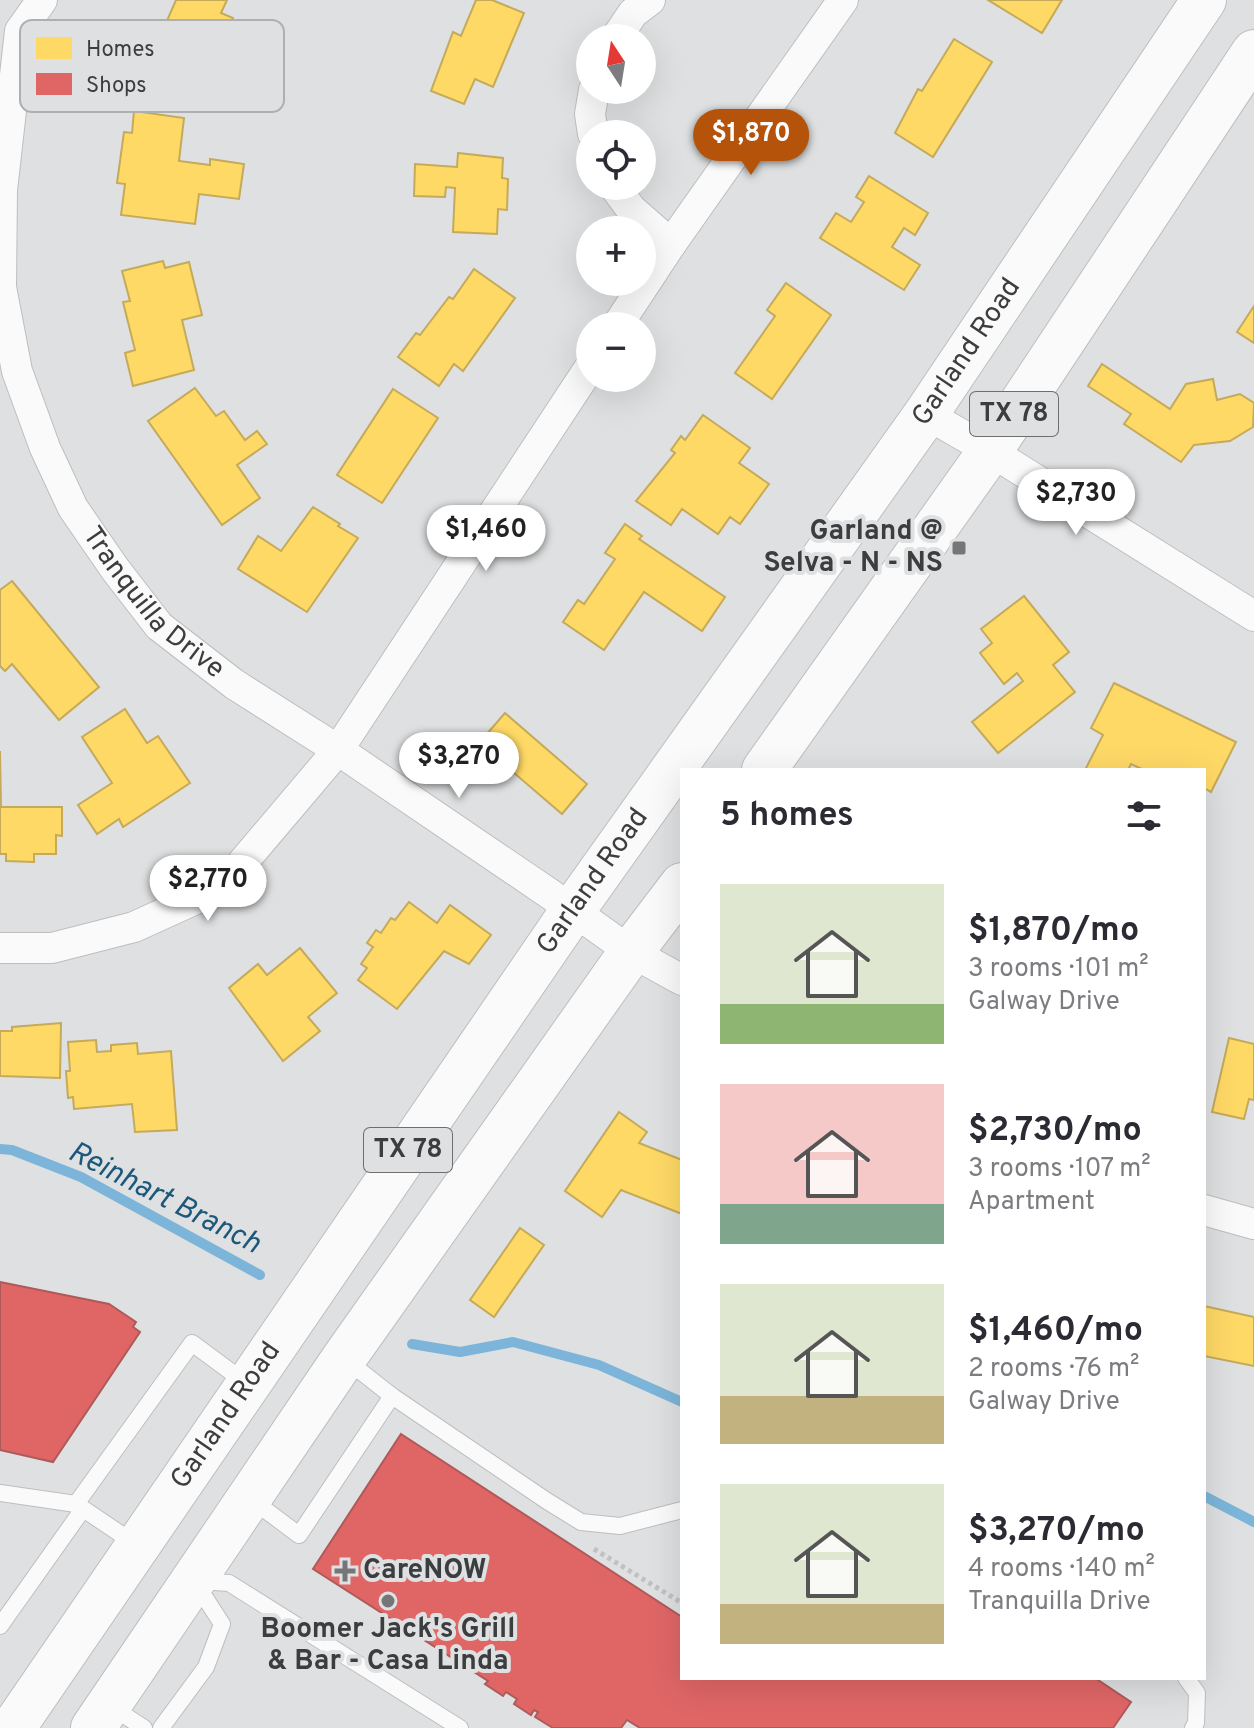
<!DOCTYPE html>
<meta charset="utf-8">
<style>
:root{--surface:#fff;--page:#f7f7f7;--text:#2b2b33;--muted:#7c7c81;--accent:#b45309}
body{margin:0;font-family:Overpass,sans-serif;background:var(--page);color:var(--text);height:100vh;display:flex;flex-direction:column;font-size:30px;white-space:nowrap}
*{box-sizing:border-box;margin:0}
p{font-size:26px;color:var(--muted)}
.icon{flex:none;width:44px;height:44px;fill:none;stroke:currentColor;stroke-width:2;stroke-linecap:round;stroke-linejoin:round}
.map{position:relative;flex:1;overflow:hidden}
.side{position:absolute;left:680px;top:768px;width:526px;height:912px;display:flex;flex-direction:column;background:var(--surface);border-radius:0px;box-shadow:0 8px 32px #0002}
.side>*{flex:none}
.needle{width:52px;rotate:348deg}
.controls{position:absolute;left:576px;top:24px;display:grid;gap:16px}
.controls a{display:grid;place-items:center;width:80px;height:80px;border-radius:50%;background:var(--surface);box-shadow:0 8px 32px #0002;font-size:40px}
.price{position:absolute;translate:-50% -68px;padding:0 18px;border-radius:28px;background:#fff;color:#222;font-size:26px;line-height:52px;filter:drop-shadow(0 2px 4px #0008)}
.price::after{content:'';position:absolute;left:50%;top:48px;width:24px;height:18px;margin-left:-12px;background:inherit;clip-path:polygon(0 0,100% 0,50% 100%)}
.price.selected{background:var(--accent);color:#fff}
ul{padding:0;list-style:none}
li{display:flex;align-items:center;gap:24px;height:200px;padding:0 40px}
li span{display:grid;place-items:center;flex:none;width:224px;height:160px;border-radius:0px;color:#555}
li>.icon{margin-inline-start:auto}
span .icon{width:96px;height:96px;fill:#fffc;stroke-width:1}
li b{font-size:34px}
h2{display:flex;justify-content:space-between;align-items:center;height:96px;padding:0 40px;font-size:34px}
.map>svg:first-child{display:block}
</style>
<div class="map">
<svg width="1254" height="1728" viewBox="0 0 1254 1728">
<rect width="100%" height="100%" fill="#dfe0e1"/>
<g fill="#ffd966" stroke="#c4aa5a" stroke-width="2">
<polygon points="176,0 227,0 221,13 233,18 208,72 155,48"/>
<polygon points="476,0 492,0 524,13 493,87 475,79 464,104 431,91 453,32 461,36"/>
<polygon points="988,0 1062,0 1042,33"/>
<polygon points="954,39 992,62 933,157 895,133 918,89 922,91"/>
<polygon points="134,111 184,118 179,161 210,165 210,159 244,164 239,199 199,194 195,224 121,215 125,184 117,183 124,132 132,133"/>
<polygon points="458,153 503,158 502,178 508,179 507,210 498,209 497,234 453,232 455,188 446,187 445,197 414,196 415,164 457,167"/>
<polygon points="869,176 928,213 915,235 904,228 892,247 920,265 904,290 820,238 836,213 851,222 864,202 856,197"/>
<polygon points="163,261 165,268 189,262 202,315 182,320 194,370 133,386 125,353 135,350 123,302 130,301 122,271"/>
<polygon points="474,269 515,298 463,371 454,364 439,386 398,357 416,333 420,335 449,297 453,299"/>
<polygon points="786,283 831,315 772,399 735,373 775,316 767,310"/>
<polygon points="1254,306 1254,343 1237,332"/>
<polygon points="1102,364 1170,409 1186,384 1213,379 1217,400 1240,394 1254,403 1253,427 1230,441 1194,445 1181,462 1124,424 1131,414 1088,386"/>
<polygon points="195,388 216,416 224,411 245,440 257,431 267,444 237,465 260,498 222,525 148,421"/>
<polygon points="393,389 438,418 382,503 337,475"/>
<polygon points="703,415 750,448 739,463 769,484 740,524 730,517 718,534 682,509 671,525 636,501 675,453 671,450 681,436 685,440"/>
<polygon points="313,507 340,524 338,526 358,538 307,612 238,569 258,536 281,551"/>
<polygon points="625,524 642,536 639,539 725,597 702,631 644,592 604,650 563,622 578,600 584,604 615,559 605,553"/>
<polygon points="12,581 99,687 59,720 12,664 5,671 0,666 0,590"/>
<polygon points="1024,596 1069,652 1053,665 1075,692 998,753 972,722 1023,681 1017,673 1004,684 980,653 992,643 981,629"/>
<polygon points="1114,683 1236,742 1211,792 1204,788 1204,770 1144,770 1131,764 1128,770 1085,770 1103,735 1091,728"/>
<polygon points="125,709 147,743 158,736 190,783 123,827 119,819 97,834 78,805 112,783 82,737"/>
<polygon points="505,713 587,784 562,814 479,743"/>
<polygon points="0,751 1,807 62,807 62,836 56,835 56,854 34,854 34,862 6,861 6,854 0,854"/>
<polygon points="409,902 437,923 450,905 491,935 469,964 444,951 397,1009 358,980 367,968 361,964 373,947 367,943 376,930 381,933 391,918 395,920"/>
<polygon points="300,948 337,993 308,1017 320,1031 283,1061 229,988 258,964 267,975"/>
<polygon points="61,1023 60,1078 0,1076 0,1031 12,1031 12,1027"/>
<polygon points="1229,1038 1254,1044 1254,1100 1249,1099 1244,1119 1212,1112"/>
<polygon points="96,1040 97,1052 111,1051 111,1045 137,1043 138,1054 171,1051 177,1130 135,1132 132,1104 74,1109 73,1097 68,1098 66,1071 70,1071 68,1042"/>
<polygon points="619,1112 647,1132 639,1143 682,1160 682,1214 621,1190 602,1217 565,1191"/>
<polygon points="520,1228 544,1245 494,1317 470,1300"/>
<polygon points="1204,1306 1254,1317 1254,1366 1204,1356"/>
</g>
<g fill="#e06666" stroke="#af5a5a" stroke-width="2">
<polygon points="0,1282 109,1304 136,1322 133,1327 140,1332 53,1462 0,1450"/>
<polygon points="401,1434 682,1617 682,1678 1095,1678 1131,1702 1113,1728 640,1728 627,1720 621,1728 553,1728 535,1717 538,1712 534,1710 531,1715 514,1704 517,1699 506,1692 503,1696 485,1684 488,1681 313,1569"/>
</g>
<g fill="none" stroke-linecap="round" stroke-linejoin="round">
<g stroke="#7cb5d9" stroke-width="10">
<polyline points="0,1149 12,1150 81,1177 260,1275"/>
<polyline points="412,1344 460,1352 513,1342 599,1365 682,1402"/>
<polyline points="1204,1496 1254,1522"/>
</g>
<defs>
<g id="lane">
<polyline points="345,1359 392,1396 547,1501 581,1522 620,1526 682,1510"/>
<polyline points="0,1493 76,1504 137,1545"/>
<polyline points="252,1500 299,1535 392,1396"/>
<polyline points="76,1504 192,1343 246,1383"/>
<polyline points="200,1581 229,1583 460,1728"/>
<polyline points="0,1626 83,1509"/>
<polyline points="1186,1678 1197,1693 1196,1723 1193,1728"/>
<polyline points="110,1706 144,1728"/>
<polyline points="161,1728 206,1667 222,1624 195,1582"/>
</g>
<g id="street">
<path id="s1" d="M42 0 20 31 2 190 1 287 17 371 45 448 73 508 115 569 159 626 234 684 338 750 550 894 631 952 682 980"/>
<polyline points="616,38 633,13 650,0"/>
<polyline points="593,134 590,114 594,90"/>
<polyline points="614,186 631,209 671,244"/>
<polyline points="617,326 671,244 843,0"/>
<polyline points="926,414 990,451 1254,616"/>
<polyline points="0,948 52,948 134,927 211,892 227,881 338,750 590,367"/>
<polyline points="1204,1210 1254,1224"/>
</g>
<g id="primary">
<polyline points="764,770 990,451 1254,52"/>
<path id="s2" d="M13 1728 573 910 926 414 1204 0"/>
<polyline points="93,1728 344,1358 631,952 682,885"/>
</g>
</defs>
<use href="#lane" stroke="#bdbebf" stroke-width="18"/>
<use href="#street" stroke="#bdbebf" stroke-width="32"/>
<use href="#primary" stroke="#bdbebf" stroke-width="46"/>
<polyline stroke="#c0c1c1" stroke-width="5" stroke-dasharray="4 4" stroke-linecap="butt" points="594,1549 682,1603"/>
<use href="#lane" stroke="#fafafa" stroke-width="16"/>
<use href="#street" stroke="#fafafa" stroke-width="30"/>
<use href="#primary" stroke="#fafafa" stroke-width="44"/>
</g>
<g fill="#757677" stroke="#dee0e2" stroke-width="3">
<rect x="951" y="540" width="16" height="16" rx="4"/>
<path d="M341 1559h8v8h8v8h-8v8h-8v-8h-8v-8h8z"/>
<circle cx="388" cy="1601" r="8"/>
</g>
<g text-anchor="middle" dominant-baseline="central" stroke-width="8" stroke-linejoin="round" paint-order="stroke">
<g fill="#dee0e2" stroke="#6d6e6f" stroke-width="2">
<rect x="970" y="392" width="88" height="44" rx="6"/>
<rect x="364" y="1128" width="88" height="44" rx="6"/>
</g>
<g font-size="26" font-weight="bold" fill="#3c3d3e">
<text x="1014" y="414">TX 78</text>
<text x="408" y="1150">TX 78</text>
</g>
<g font-size="28" fill="#3c3d3e" stroke="#dee0e2">
<text stroke="none"><textPath href="#s2" startOffset="1674">Garland Road</textPath></text>
<text stroke="none"><textPath href="#s1" startOffset="654">Tranquilla Drive</textPath></text>
<text stroke="none"><textPath href="#s2" startOffset="1026">Garland Road</textPath></text>
<text stroke="none"><textPath href="#s2" startOffset="378">Garland Road</textPath></text>
</g>
<g font-size="28" font-weight="bold" fill="#3c3d3e" stroke="#dee0e2" text-anchor="end">
<text x="943" y="532">Garland @<tspan x="943" dy="32">Selva - N - NS</tspan></text>
<text x="363" y="1571" text-anchor="start">CareNOW</text>
<text x="388" y="1630" text-anchor="middle">Boomer Jack's Grill<tspan x="388" dy="32">&amp; Bar - Casa Linda</tspan></text>
</g>
<g font-size="30" font-style="italic" fill="#1c587c" stroke="#dee0e2">
<text transform="translate(164 1199) rotate(27)">Reinhart Branch</text>
</g>
</g>
<rect x="20" y="20" width="264" height="92" rx="12" fill="#dee0e2" stroke="#adafb1" stroke-width="2"/>
<rect x="36" y="37" width="36" height="22" fill="#ffd966"/>
<rect x="36" y="73" width="36" height="22" fill="#e06666"/>
<g font-size="22" fill="#3c3d3e">
<text x="86" y="56">Homes</text>
<text x="86" y="92">Shops</text>
</g>
</svg>
<div class="controls">
<a><svg class="needle" viewBox="-14 -14 28 28"><path d="M0-13l5 13h-10z" fill="#e53935"/><path d="M0 13l5-13h-10z" fill="#7c7c81"/></svg></a>
<a><svg class="icon" aria-label="locate" viewBox="0 0 24 24"><circle cx="12" cy="12" r="6"/><path d="M12 2v4M12 18v4M2 12h4M18 12h4"/></svg></a>
<a>+</a>
<a>−</a>
</div>
<b class="price selected" style="left:751px;top:177px">$1,870</b>
<b class="price" style="left:1076px;top:537px">$2,730</b>
<b class="price" style="left:486px;top:573px">$1,460</b>
<b class="price" style="left:459px;top:800px">$3,270</b>
<b class="price" style="left:208px;top:923px">$2,770</b>
<section class="side">
<h2>5 homes<svg class="icon" aria-label="filters" viewBox="0 0 24 24"><path d="M4 7h16M4 17h16"/><circle cx="9" cy="7" r="2"/><circle cx="15" cy="17" r="2"/></svg></h2>
<ul>
<li><span style="background:linear-gradient(#dfe7d0 75%,#8fb573 0)"><svg class="icon" aria-label="home" viewBox="0 0 24 24"><path d="M3 11l9-7 9 7M6 9v11h12V9"/></svg></span><div><b>$1,870/mo</b><p>3 rooms · 101 m²</p><p>Galway Drive</p></div></li>
<li><span style="background:linear-gradient(#f6c9c9 75%,#7fa58c 0)"><svg class="icon" aria-label="home" viewBox="0 0 24 24"><path d="M3 11l9-7 9 7M6 9v11h12V9"/></svg></span><div><b>$2,730/mo</b><p>3 rooms · 107 m²</p><p>Apartment</p></div></li>
<li><span style="background:linear-gradient(#dfe7d0 70%,#c2b280 0)"><svg class="icon" aria-label="home" viewBox="0 0 24 24"><path d="M3 11l9-7 9 7M6 9v11h12V9"/></svg></span><div><b>$1,460/mo</b><p>2 rooms · 76 m²</p><p>Galway Drive</p></div></li>
<li><span style="background:linear-gradient(#dfe7d0 75%,#c2b280 0)"><svg class="icon" aria-label="home" viewBox="0 0 24 24"><path d="M3 11l9-7 9 7M6 9v11h12V9"/></svg></span><div><b>$3,270/mo</b><p>4 rooms · 140 m²</p><p>Tranquilla Drive</p></div></li>
</ul>
</section>
</div>
